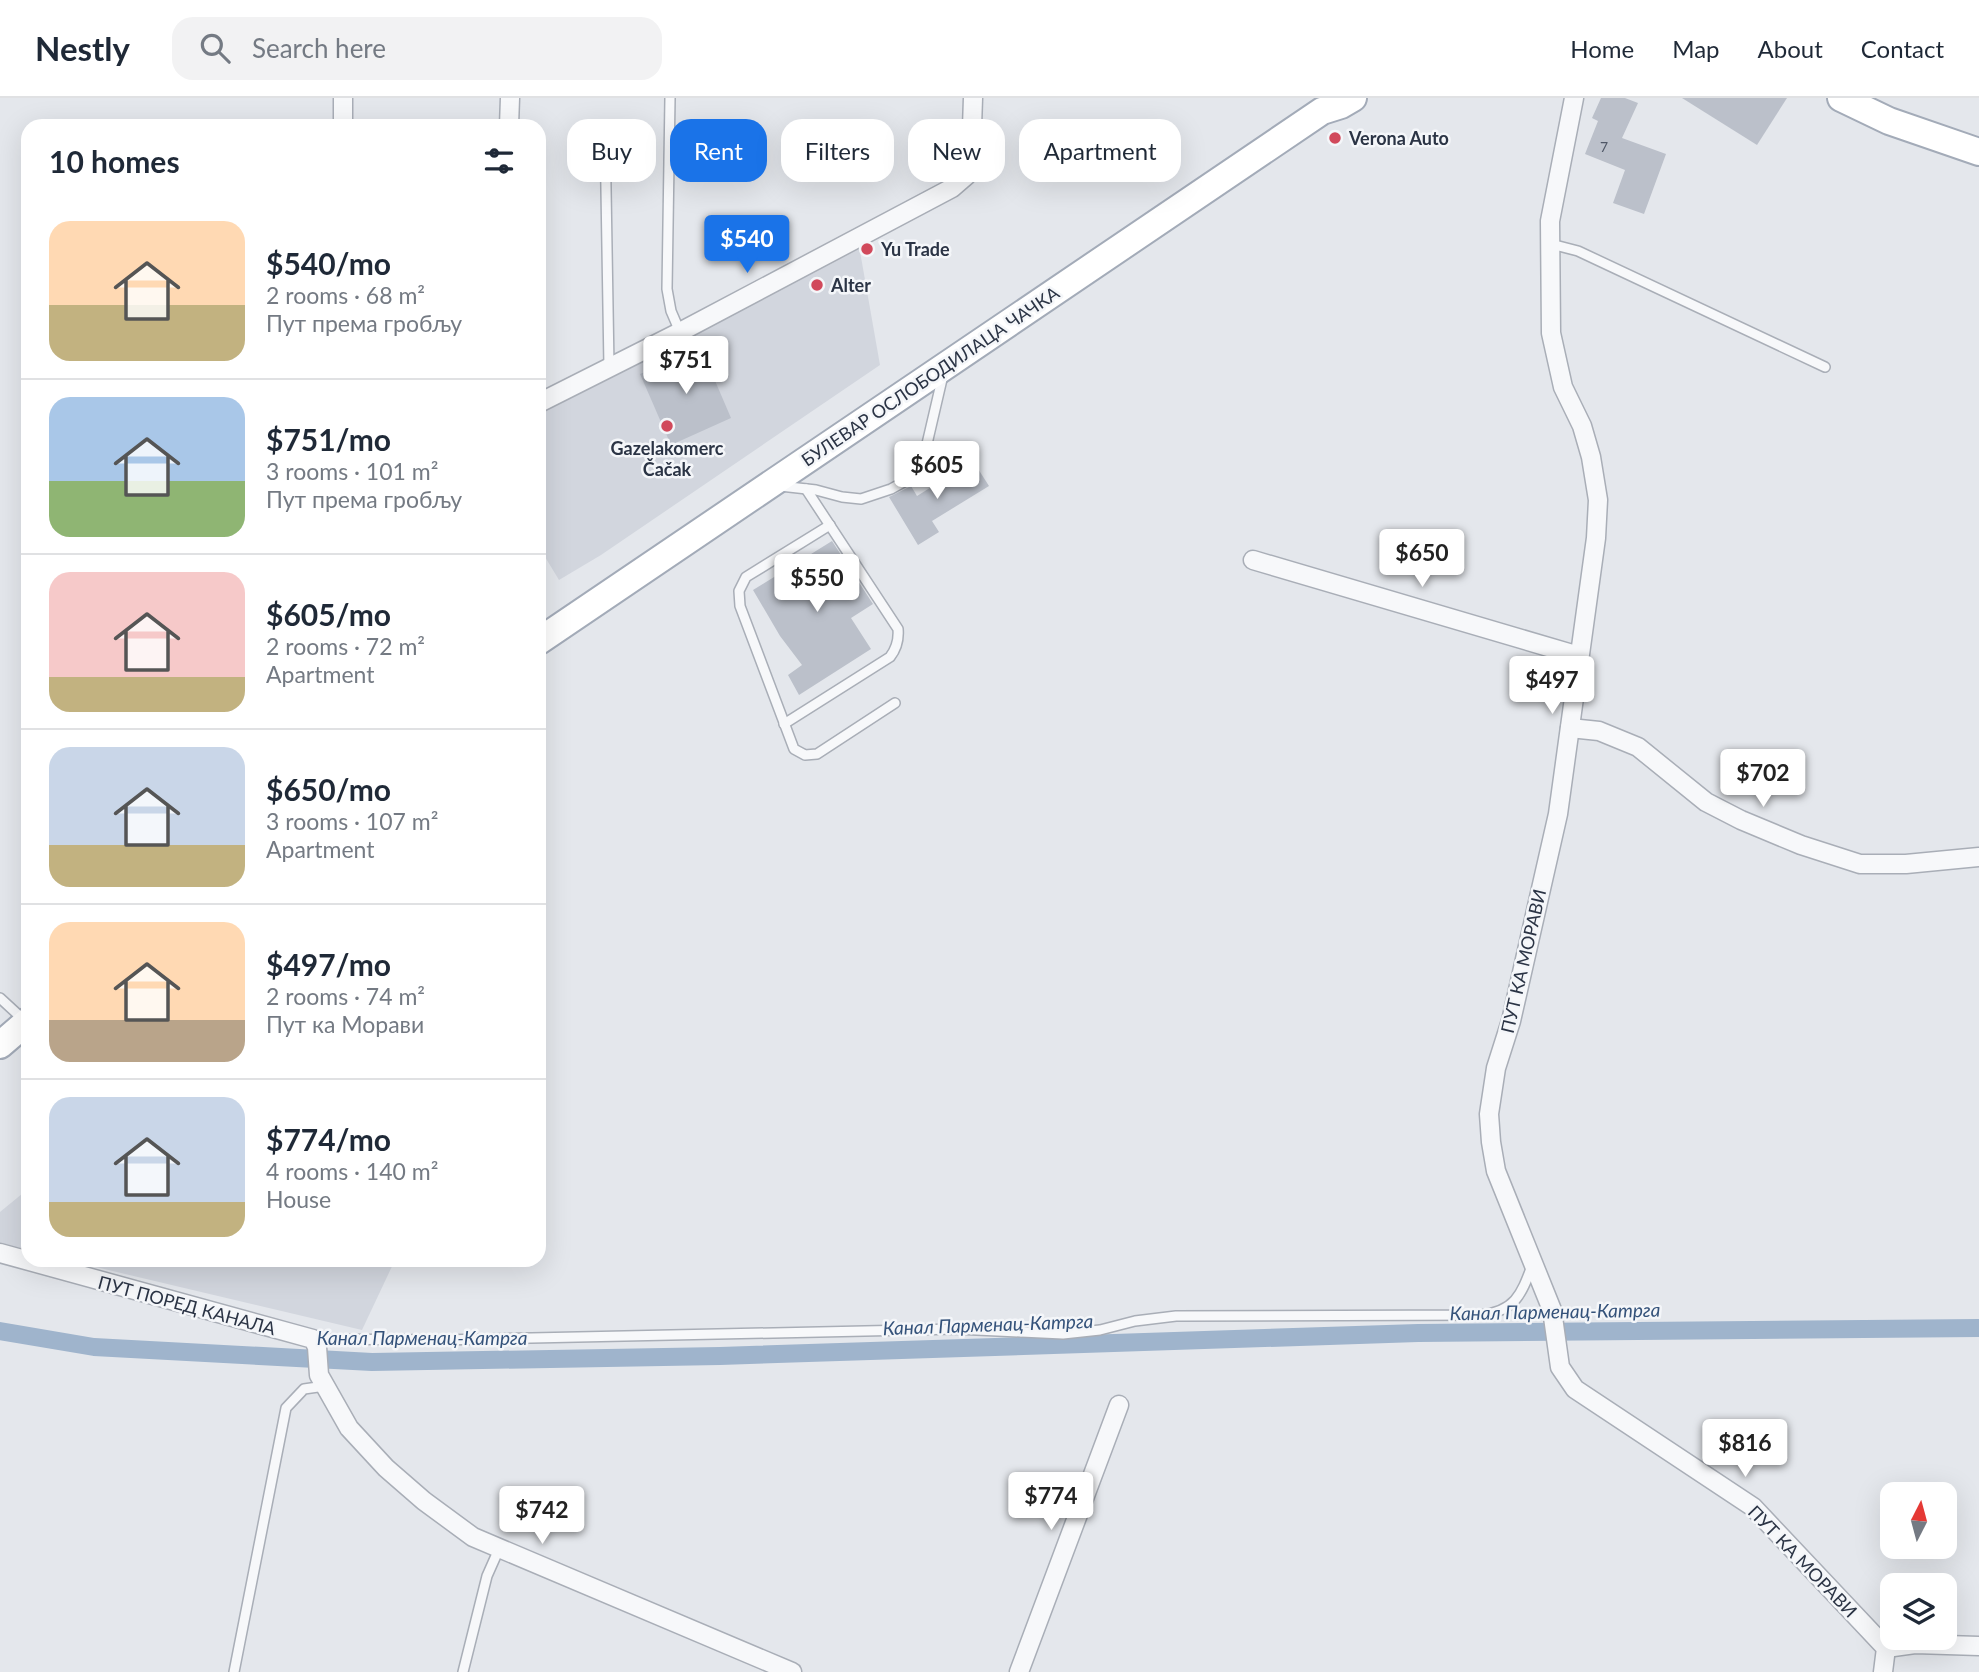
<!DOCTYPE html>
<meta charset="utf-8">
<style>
:root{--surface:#fff;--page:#f2f2f3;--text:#1f2937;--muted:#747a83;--line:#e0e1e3;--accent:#1a73e8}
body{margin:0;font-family:Lato,sans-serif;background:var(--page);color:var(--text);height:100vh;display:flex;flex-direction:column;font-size:26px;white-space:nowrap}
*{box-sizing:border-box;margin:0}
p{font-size:23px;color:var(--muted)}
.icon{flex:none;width:38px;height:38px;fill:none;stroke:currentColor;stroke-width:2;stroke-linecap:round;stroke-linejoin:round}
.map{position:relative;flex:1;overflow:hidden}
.side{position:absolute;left:21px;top:21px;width:525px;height:1148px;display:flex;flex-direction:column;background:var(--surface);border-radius:21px;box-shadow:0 7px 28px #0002}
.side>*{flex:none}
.top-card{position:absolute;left:567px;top:21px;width:665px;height:63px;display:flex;gap:14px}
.needle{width:46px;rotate:6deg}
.buttons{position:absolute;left:1880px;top:1384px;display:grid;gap:14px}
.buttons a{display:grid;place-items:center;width:77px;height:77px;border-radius:14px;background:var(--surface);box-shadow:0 7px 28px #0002;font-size:35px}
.price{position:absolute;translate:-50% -60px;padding:0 16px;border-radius:7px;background:#fff;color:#222;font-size:23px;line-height:46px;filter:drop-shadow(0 2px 4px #0008)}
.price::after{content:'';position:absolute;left:50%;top:42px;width:21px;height:16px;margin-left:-10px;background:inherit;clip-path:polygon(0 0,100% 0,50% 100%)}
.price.current{background:var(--accent);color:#fff}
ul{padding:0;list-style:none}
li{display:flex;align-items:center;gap:21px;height:175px;padding:0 28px}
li+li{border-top:2px solid var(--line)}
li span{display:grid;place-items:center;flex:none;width:196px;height:140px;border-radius:21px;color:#555}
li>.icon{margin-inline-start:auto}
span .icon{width:84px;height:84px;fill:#fffc;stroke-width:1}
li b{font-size:30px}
h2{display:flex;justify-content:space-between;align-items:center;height:84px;padding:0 28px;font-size:30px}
.tag{padding:0 24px;border-radius:21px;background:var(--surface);box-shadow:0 7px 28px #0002;font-size:24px;line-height:63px}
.tag.current{background:var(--accent);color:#fff}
header{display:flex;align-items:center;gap:42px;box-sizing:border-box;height:98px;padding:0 35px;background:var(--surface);border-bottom:2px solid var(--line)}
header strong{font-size:33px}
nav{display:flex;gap:38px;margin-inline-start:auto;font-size:24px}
.search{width:490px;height:63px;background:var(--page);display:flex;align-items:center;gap:18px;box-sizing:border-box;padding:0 24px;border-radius:21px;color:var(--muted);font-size:26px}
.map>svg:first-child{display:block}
</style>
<header>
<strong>Nestly</strong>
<div class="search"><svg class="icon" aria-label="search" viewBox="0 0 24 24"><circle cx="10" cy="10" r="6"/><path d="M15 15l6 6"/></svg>Search here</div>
<nav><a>Home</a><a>Map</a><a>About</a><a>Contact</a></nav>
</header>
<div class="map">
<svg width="1979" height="1574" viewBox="0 0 1979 1574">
<rect width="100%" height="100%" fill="#e4e7ec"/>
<g fill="#d2d6de">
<polygon points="858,142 880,267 601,457 559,482 539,449 539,313"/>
<polygon points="28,1091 28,1152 0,1145 0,1114"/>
<polygon points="66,1162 395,1162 362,1232"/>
</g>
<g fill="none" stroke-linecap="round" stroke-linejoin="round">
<polyline stroke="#9fb4cc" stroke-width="18" points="0,1233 94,1249 372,1264 720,1258 1418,1235 1979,1230"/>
</g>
<g fill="#bbc0ca">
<polygon points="1601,0 1625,0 1638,5 1622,40 1666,56 1644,116 1613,105 1625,72 1585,56 1598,23 1592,20"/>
<polygon points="1682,0 1787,0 1757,47"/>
<polygon points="701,250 731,320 671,347 640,276"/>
<polygon points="973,363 989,388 932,423 939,434 918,447 889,399 911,388 917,398"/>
<polygon points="832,443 873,506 851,520 871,551 799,597 788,577 802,567 780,538 753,492"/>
</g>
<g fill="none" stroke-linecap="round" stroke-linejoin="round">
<defs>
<g id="service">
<polyline points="670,0 667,191 671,213 680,234"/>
<polyline points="605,32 609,269"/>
<polyline points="1551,146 1578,153 1825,269"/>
<polyline points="780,388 816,392 842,399 861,401 891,391 909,381 923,363 943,277"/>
<polyline points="830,427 746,479 739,493 740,508 794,651 805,657 817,656 895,605"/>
<path d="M784 626 890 559C897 550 899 542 898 531L806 391"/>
<polyline points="0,900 25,923"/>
<path d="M314 1241 442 1242 956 1231 1063 1236 1100 1232 1135 1223 1176 1218 1481 1217C1515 1213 1521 1197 1532 1168"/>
<polyline points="234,1574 286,1310 304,1291 325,1288"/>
<polyline points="463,1574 487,1478 499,1451"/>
</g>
<g id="minor">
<polyline points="1574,0 1550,123 1551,235 1563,289 1582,328 1591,359 1598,402 1596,440 1558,716 1511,923 1496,970 1489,1016 1491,1044 1496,1073 1552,1212 1560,1269 1575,1291 1753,1409 1886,1550 1883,1574"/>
<polyline points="343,28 343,0"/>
<polyline points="509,28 510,0"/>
<polyline points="539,305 680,234 952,90 967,77 971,58 973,0"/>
<polyline points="1253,462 1579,558"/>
<polyline points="1570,630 1599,633 1638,649 1706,704 1741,722 1801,747 1860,766 1906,766 1979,759"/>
<polyline points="0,1155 313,1241 317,1249 319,1277 349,1330 386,1370 424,1403 473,1439 792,1574"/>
<polyline points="1886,1550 1915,1546 1979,1548"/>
<polyline points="1019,1574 1119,1307"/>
</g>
<g id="primary">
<polyline points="1841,0 1889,23 1979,54"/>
<polyline points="539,543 1322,13 1341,7 1353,0"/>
<polyline points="0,947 28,923"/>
</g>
</defs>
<use href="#service" stroke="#a9aeb7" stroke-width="12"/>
<use href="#minor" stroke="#a9aeb7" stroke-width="21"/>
<use href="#primary" stroke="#a3abb8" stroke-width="30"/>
<use href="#service" stroke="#f7f8fa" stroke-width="9"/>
<use href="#minor" stroke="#f7f8fa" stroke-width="18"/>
<use href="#primary" stroke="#fff" stroke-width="26"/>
</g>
<g fill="#d1495b" stroke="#f4f6f9" stroke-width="2.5">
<circle cx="1335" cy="40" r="7"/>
<circle cx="867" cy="151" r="7"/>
<circle cx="817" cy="187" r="7"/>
<circle cx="667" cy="328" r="7"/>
</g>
<g text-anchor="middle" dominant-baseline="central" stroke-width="5" stroke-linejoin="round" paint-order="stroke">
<g font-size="14" fill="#4f5766">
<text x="1604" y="48">7</text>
</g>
<g font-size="18" font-weight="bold" fill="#2b3445" stroke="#f4f6f9" text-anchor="start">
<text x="1349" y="40">Verona Auto</text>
<text x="881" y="151">Yu Trade</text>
<text x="831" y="187">Alter</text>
<text x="667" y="350" text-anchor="middle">Gazelakomerc<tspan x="667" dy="21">Čačak</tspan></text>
</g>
<g font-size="18" fill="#2b3445" stroke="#f4f6f9">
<text transform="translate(930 278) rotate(-34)">БУЛЕВАР ОСЛОБОДИЛАЦА ЧАЧКА</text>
<text transform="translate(1523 863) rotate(-77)">ПУТ КА МОРАВИ</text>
<text transform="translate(187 1207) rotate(15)">ПУТ ПОРЕД КАНАЛА</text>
<text transform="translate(1803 1463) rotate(46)">ПУТ КА МОРАВИ</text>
</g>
<g font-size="19" font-style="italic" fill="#34527a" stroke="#f4f6f9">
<text transform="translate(1555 1213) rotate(-1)">Канал Парменац-Катрга</text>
<text transform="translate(988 1226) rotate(-2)">Канал Парменац-Катрга</text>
<text x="422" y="1239">Канал Парменац-Катрга</text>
</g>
</g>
</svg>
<div class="buttons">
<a><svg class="needle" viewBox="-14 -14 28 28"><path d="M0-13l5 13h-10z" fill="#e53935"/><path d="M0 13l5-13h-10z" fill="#747a83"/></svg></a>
<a><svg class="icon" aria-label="layers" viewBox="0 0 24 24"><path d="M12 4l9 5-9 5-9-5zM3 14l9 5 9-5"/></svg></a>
</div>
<b class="price current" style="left:747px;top:177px">$540</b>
<b class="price" style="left:686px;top:298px">$751</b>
<b class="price" style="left:937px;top:403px">$605</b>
<b class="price" style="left:1422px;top:491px">$650</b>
<b class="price" style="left:817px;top:516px">$550</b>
<b class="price" style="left:1552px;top:618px">$497</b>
<b class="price" style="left:1763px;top:711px">$702</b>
<b class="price" style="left:1745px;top:1381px">$816</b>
<b class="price" style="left:1051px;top:1434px">$774</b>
<b class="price" style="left:542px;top:1448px">$742</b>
<div class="top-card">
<a class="tag">Buy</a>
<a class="tag current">Rent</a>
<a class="tag">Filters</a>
<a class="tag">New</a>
<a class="tag">Apartment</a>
</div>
<section class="side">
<h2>10 homes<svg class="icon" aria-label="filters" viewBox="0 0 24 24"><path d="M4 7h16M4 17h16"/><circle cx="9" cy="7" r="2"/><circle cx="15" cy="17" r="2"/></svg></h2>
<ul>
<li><span style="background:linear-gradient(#ffd9b3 60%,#c2b280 0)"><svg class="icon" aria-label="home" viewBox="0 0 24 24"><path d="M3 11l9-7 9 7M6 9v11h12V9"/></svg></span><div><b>$540/mo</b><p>2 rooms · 68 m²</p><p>Пут према гробљу</p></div></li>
<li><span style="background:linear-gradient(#a9c7e8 60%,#8fb573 0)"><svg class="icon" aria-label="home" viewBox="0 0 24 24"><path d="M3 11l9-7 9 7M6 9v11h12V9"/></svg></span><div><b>$751/mo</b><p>3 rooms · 101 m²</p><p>Пут према гробљу</p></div></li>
<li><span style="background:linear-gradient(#f6c9c9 75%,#c2b280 0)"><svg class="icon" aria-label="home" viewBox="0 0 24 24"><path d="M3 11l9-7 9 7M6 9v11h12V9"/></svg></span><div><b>$605/mo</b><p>2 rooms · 72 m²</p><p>Apartment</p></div></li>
<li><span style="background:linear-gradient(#c9d6e8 70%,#c2b280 0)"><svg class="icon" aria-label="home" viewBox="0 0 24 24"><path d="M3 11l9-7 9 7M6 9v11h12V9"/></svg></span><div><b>$650/mo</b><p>3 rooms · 107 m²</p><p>Apartment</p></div></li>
<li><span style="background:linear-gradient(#ffd9b3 70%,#b9a48a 0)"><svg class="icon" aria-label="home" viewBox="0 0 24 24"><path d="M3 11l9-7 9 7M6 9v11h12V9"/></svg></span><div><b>$497/mo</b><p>2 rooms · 74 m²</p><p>Пут ка Морави</p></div></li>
<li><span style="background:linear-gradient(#c9d6e8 75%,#c2b280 0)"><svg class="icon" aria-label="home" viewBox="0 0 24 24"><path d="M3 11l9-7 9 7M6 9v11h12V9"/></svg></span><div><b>$774/mo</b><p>4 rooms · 140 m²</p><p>House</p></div></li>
</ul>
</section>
</div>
